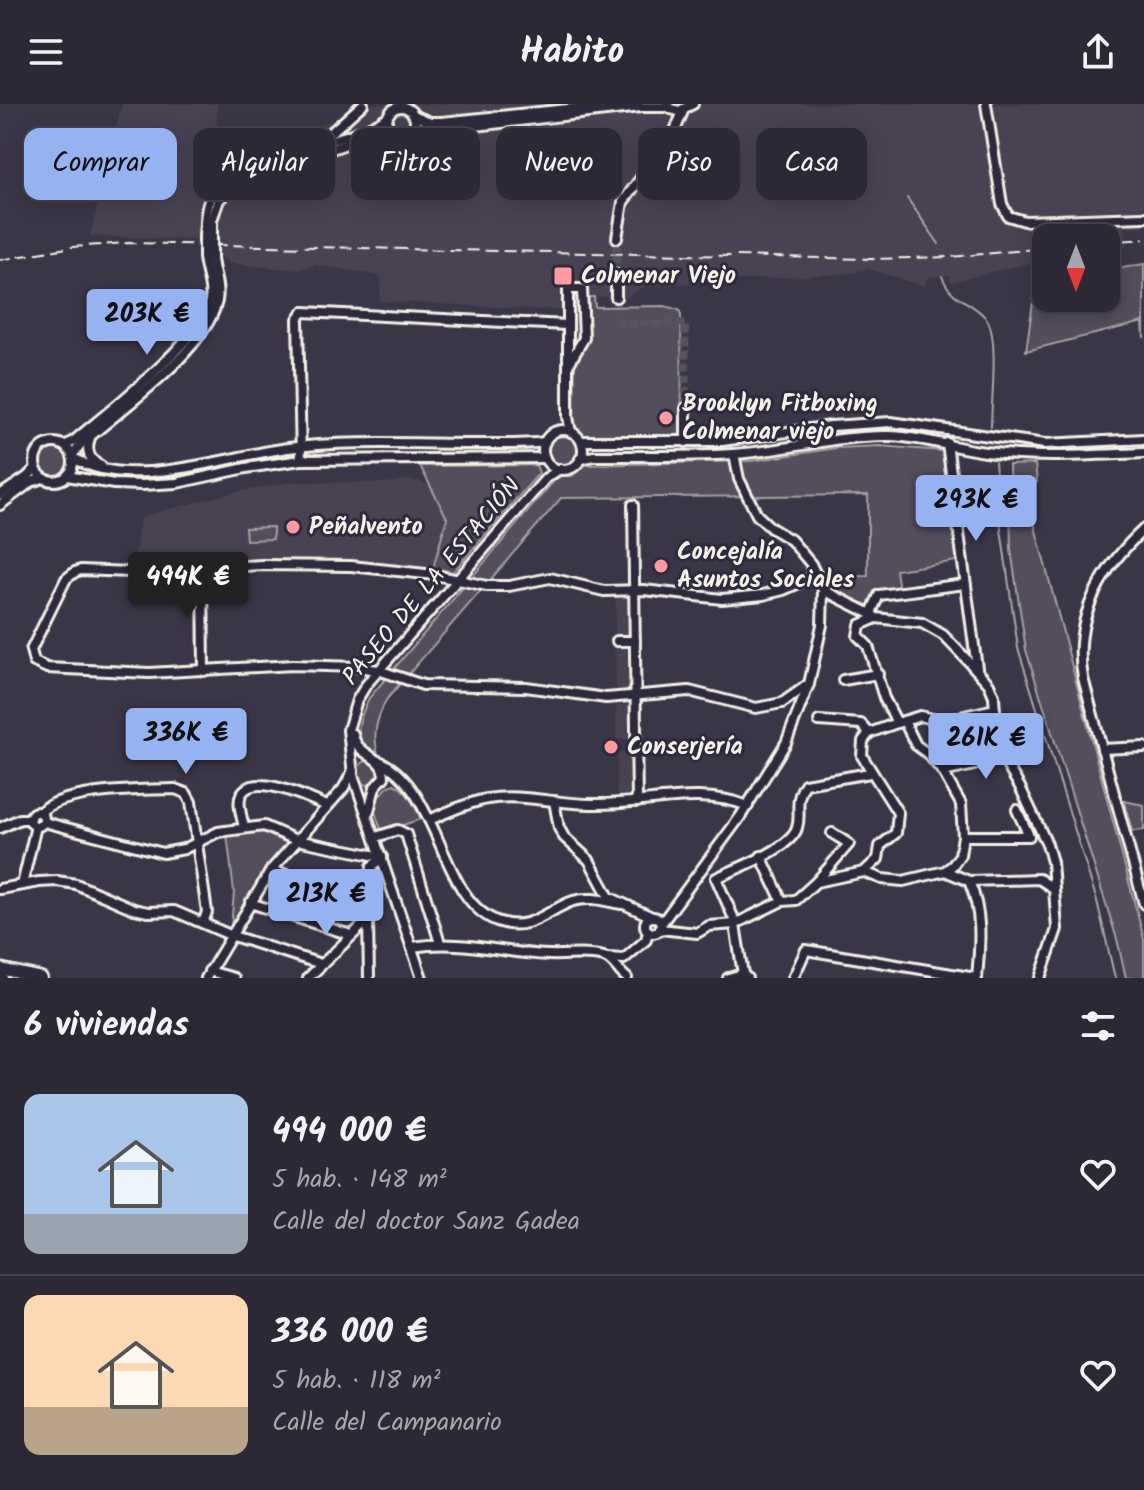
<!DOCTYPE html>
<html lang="es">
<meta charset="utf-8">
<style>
:root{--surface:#2c2835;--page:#383441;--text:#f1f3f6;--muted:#a6a6ad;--line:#484450;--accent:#95b2f1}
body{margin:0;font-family:Kalam,sans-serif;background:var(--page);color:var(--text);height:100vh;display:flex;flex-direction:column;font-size:30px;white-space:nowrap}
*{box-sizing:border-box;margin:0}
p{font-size:26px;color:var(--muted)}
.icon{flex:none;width:44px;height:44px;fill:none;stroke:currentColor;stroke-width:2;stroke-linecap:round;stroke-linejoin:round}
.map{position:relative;height:874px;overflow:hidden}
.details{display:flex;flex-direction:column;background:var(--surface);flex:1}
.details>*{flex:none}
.hud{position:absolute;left:24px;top:24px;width:1096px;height:72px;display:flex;gap:16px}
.needle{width:52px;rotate:180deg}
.buttons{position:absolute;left:1032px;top:120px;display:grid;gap:16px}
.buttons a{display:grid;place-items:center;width:88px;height:88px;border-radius:16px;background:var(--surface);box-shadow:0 4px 20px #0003,0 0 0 2px var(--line);font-size:40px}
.price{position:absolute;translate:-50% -68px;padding:0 18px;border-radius:8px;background:var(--accent);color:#111;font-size:26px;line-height:52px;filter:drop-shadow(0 2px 4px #0008)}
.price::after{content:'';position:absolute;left:50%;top:48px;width:24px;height:18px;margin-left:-12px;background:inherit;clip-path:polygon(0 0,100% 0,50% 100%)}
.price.selected{background:#222;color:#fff}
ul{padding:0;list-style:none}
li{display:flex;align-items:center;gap:24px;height:200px;padding:0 24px}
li+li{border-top:2px solid var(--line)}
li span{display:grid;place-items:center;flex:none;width:224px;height:160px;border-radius:16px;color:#555}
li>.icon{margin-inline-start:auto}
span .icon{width:96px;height:96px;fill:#fffc;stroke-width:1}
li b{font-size:34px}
h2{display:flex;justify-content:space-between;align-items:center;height:96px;padding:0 24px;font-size:34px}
.tag{padding:0 28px;border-radius:16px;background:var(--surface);box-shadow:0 4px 20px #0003,0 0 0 2px var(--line);font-size:28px;line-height:72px}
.tag.selected{background:var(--accent);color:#111}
header{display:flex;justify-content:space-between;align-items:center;height:104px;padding:0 24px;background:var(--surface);font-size:36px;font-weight:800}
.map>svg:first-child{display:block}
</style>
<header><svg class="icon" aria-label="menu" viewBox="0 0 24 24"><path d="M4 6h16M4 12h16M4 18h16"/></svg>Habito<svg class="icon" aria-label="share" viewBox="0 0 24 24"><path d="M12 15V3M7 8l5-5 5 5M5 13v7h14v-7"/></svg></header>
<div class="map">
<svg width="1144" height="874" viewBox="0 0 1144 874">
<rect width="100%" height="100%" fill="#3b3647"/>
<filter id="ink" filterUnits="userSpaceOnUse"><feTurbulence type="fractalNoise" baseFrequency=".0125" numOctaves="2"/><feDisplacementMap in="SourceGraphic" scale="16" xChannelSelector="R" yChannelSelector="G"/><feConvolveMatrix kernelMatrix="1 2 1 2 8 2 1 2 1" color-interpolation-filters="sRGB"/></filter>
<g filter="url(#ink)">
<g fill="#484352">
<polygon points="122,0 217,0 216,69 354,6 356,0 1144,0 1144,123 1126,123 1127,142 1106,145 1106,134 1046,134 1046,155 951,178 949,171 928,173 925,182 868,165 852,169 645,182 627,193 573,193 572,207 380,197 381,175 377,171 315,161 297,166 228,159 224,154 217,153 216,136 90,132"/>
<polygon points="404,376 419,377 432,383 447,414 431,465 331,456 292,455 133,463 140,416 147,411 236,388 292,378 388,379"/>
<polygon points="616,493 628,493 627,530 615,530"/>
<polygon points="615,544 627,544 628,587 616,588"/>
<rect x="616" y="601" width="12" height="34"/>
<rect x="617" y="649" width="12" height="44"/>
</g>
<g fill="#534e5c" stroke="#a4a0a2" stroke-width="2">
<polygon points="1144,160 1144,234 1143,218 1026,247 1036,177 1046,175 1046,194 1106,194 1106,167"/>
<path d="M570 188H577L581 192C582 216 581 232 569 253Z"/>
<polygon points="586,193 594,193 595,203 665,202 679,206 681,211 682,334 585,335 574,326 575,254 587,234"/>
<circle cx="563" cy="346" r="15"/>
<path d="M880 342 942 347 957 457 896 466 899 486 879 488 868 502 829 484 826 473 868 472V391L561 394 386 596C377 615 372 629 378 650 348 637 359 617 369 594L558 372H572L586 361 751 357 836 344Z"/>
<circle cx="54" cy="358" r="15"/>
<polygon points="1035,360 1037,378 1027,383 1033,415 1144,835 1144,874 1126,874 1117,835 1026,546 1011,446 1009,361"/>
<polygon points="536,361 539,369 453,468 433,464 447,414 420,362"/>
<polygon points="273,423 273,435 246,436 245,424"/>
<circle cx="369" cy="669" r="12"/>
<path d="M394 680C408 686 415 703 421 715L382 728 374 705V697L389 682Z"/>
<polygon points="1124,697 1144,701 1144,726 1132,727"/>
<polygon points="263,724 288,738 258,777 231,823 234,788 227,730"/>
</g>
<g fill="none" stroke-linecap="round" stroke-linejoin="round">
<g stroke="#aaa6a7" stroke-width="2">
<polyline points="907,94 939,140"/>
<path d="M942 172C952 198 968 194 985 213 1000 227 991 300 991 323"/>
<polyline points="995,358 1000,418 1018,544 1097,797 1115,874"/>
</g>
<g stroke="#57525f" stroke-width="8" stroke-dasharray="8 4" stroke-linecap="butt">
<polyline points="616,171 617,134"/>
<polyline points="616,193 616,212 618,218 685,219 686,304"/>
</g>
<defs>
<g id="minor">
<polyline points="667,0 671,5 679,7 693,0"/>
<polyline points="986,0 1002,100 1008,112 1025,117 1144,113"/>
<circle cx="401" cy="17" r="14"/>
<polyline points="413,11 430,18 442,18 597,2"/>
<polyline points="406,30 641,3 669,3"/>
<polyline points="317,37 334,26 363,0"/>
<polyline points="212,132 212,116 219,96 239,75 260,65 306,54 372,31 393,28"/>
<path d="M204 133C205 118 205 103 212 90 238 43 343 46 387 13"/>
<polyline points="617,134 623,98 674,29 684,5"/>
<polyline points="616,193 616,171"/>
<polyline points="569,260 584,234 582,185 568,185 568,313 571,328"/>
<polyline points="686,304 686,338"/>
<circle cx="563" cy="346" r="20"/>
<path d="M90 334C86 346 88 356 101 362"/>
<polyline points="581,337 722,337 831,322 891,318 1045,340 1144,335"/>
<circle cx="54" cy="358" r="19"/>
<polyline points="947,339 977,564"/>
<path d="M65 342 75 336C109 307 199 238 210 197 213 183 205 167 204 153"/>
<path d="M72 352 80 341C118 307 206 247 217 197 220 183 213 168 212 154"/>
<path d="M73 354C131 388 226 352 288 344 348 336 417 340 478 340 500 340 523 341 545 338"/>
<path d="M580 355 594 352C640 352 687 353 733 350 786 347 837 331 890 332 923 333 954 344 986 348 1039 355 1091 351 1144 349"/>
<polyline points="301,356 298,215 303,208 567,221"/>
<polyline points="67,372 114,380 142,381 177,379 246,364 301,356 545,354"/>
<polyline points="0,391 27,373 36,364"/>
<polyline points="0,401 31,378 43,374"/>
<polyline points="633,401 637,698"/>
<path d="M1144 425C1102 464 1072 514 1083 574L1144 800"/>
<polyline points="203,465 204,567"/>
<polyline points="823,486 873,511"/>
<polyline points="871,509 879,491 965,480"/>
<polyline points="617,537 635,537"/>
<polyline points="843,576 878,570"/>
<polyline points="809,580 782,599 756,604 689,587 606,594 526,583 423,581 378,566 357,563 293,561 149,569 47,564 34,558 31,546 66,475 75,468 81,466 130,468 262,461 351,462 435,471 487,482 509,482 550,474 604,487 644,486 722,495 763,491 783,486 817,471"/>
<polyline points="819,617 861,620 869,629"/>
<polyline points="897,619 884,594 868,542 858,532 860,521 876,514 922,519 943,531 970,559 989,580 994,592 997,645 992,657 943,668"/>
<path d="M353 630C356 653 384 650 384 673L375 683 369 707"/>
<polyline points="997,645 1020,683 1047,740 1052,758 1057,825 1040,874"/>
<polyline points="1102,645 1144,643"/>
<path d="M379 657C441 684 440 800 500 818 531 828 547 806 573 797 590 792 605 797 621 800"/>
<polyline points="554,697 559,724 564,733 589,756 609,793 652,813"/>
<path d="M40 708C65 685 140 686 175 685L186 689 191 698 207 808 203 819"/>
<circle cx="37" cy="715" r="7"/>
<path d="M429 716C448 708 466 699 487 695 521 689 556 700 591 700 643 702 697 682 748 702"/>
<polyline points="44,718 163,749 184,745 218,728 264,722 296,736 382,753"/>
<path d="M244 723C242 714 237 699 241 691 252 666 310 695 327 702"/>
<polyline points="0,724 20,715 30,715"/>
<polyline points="963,732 1029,732 1017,706"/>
<polyline points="376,733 398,726 406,730 440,839"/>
<polyline points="761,752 782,797"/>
<polyline points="271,766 369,797"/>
<path d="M945 767 969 777C983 809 980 841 977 874"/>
<polyline points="864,768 878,755 880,742 896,729 898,709 862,652 863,637 869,629 897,619 920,612 942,617 995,605"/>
<polyline points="969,777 1039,775 1053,784"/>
<polyline points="816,778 849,740 832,729"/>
<polyline points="22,781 36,722"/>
<polyline points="0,785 39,778 57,777 76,780 134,805 148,808 174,807 230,831 321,860"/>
<polyline points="250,799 351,831"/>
<circle cx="653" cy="821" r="8"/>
<polyline points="661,820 740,713 786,639 809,580 822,521 823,486 811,460 791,436 771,424 757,411 739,375 734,350"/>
<polyline points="660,825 697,829 709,822 735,820 782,797 796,796 816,778 864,768 882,775 903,777 945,767 953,761 960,751 963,732 961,700 943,668 928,650 916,641 904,617"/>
<path d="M412 843C464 835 499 849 549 851 568 852 585 848 604 853 615 857 618 868 627 874"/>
<polyline points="607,854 624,855 646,836 648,827"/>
<polyline points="209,867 234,874"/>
<polyline points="206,874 271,766 343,685 353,667"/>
<polyline points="308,874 368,816"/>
<polyline points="369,874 368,816 372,762 382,754"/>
<polyline points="422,874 353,671 348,626 357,596 366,581 546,374 560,365"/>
<polyline points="728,874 743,870"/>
<path d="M747 874 743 870 734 815 716 774C735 765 791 745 797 724 802 708 793 699 805 680L870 669"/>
<polyline points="793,874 806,846 976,874"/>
</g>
<g id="major">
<polyline points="0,865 41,874"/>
<polyline points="0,874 2,874"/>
</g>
</defs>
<use href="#minor" stroke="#f4f1e8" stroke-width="14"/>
<use href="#major" stroke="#f4f1e8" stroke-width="16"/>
<use href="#minor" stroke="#2f2a3d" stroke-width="8"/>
<use href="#major" stroke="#2f2a3d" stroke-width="10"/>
<g stroke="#f4f1e8" stroke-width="2" stroke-dasharray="12 6" stroke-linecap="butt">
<polyline points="1106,138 1144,135"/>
<polyline points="0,156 72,143 127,139 871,155 951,153 1046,144"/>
</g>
<defs>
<g id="minor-bridge">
<polyline points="204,153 204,133"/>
<polyline points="212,154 212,132"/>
</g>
</defs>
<use href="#minor-bridge" stroke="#f4f1e8" stroke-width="14" stroke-linecap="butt"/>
<use href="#minor-bridge" stroke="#2f2a3d" stroke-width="8"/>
</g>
</g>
<g fill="#ff9aa2" stroke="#2f2a3d" stroke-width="3">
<rect x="553" y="162" width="20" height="20" rx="4"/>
<circle cx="666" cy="314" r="8"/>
<circle cx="293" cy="423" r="8"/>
<circle cx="661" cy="462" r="8"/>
<circle cx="611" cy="643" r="8"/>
</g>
<g text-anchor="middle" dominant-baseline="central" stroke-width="6" stroke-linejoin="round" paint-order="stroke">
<g font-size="24" font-weight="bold" fill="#f4f1e8" stroke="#2f2a3d" text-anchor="start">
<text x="581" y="172">Colmenar Viejo</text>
<text x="682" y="300">Brooklyn Fitboxing<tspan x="682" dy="28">Colmenar viejo</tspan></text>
<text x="309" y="423">Peñalvento</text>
<text x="677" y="448">Concejalía<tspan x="677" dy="28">Asuntos Sociales</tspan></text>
<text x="627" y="643">Conserjería</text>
</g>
<g font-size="24" fill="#f4f1e8" stroke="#2f2a3d">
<text transform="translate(432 478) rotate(-50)">PASEO DE LA ESTACIÓN</text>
</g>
</g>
</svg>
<div class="buttons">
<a><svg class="needle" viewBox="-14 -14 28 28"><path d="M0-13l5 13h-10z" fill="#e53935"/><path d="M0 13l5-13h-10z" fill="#a6a6ad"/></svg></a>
</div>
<b class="price" style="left:147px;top:253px">203K €</b>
<b class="price" style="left:976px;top:439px">293K €</b>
<b class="price selected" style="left:188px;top:516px">494K €</b>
<b class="price" style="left:186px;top:672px">336K €</b>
<b class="price" style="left:986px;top:677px">261K €</b>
<b class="price" style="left:326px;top:833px">213K €</b>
<div class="hud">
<a class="tag selected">Comprar</a>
<a class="tag">Alquilar</a>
<a class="tag">Filtros</a>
<a class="tag">Nuevo</a>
<a class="tag">Piso</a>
<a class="tag">Casa</a>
</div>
</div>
<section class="details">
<h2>6 viviendas<svg class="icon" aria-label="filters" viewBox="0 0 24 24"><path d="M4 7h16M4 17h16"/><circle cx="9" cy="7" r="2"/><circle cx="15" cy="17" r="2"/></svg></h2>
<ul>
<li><span style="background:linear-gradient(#a9c7e8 75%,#9aa5b1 0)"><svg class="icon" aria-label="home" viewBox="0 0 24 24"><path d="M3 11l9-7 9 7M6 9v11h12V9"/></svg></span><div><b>494 000 €</b><p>5 hab. · 148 m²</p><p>Calle del doctor Sanz Gadea</p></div><svg class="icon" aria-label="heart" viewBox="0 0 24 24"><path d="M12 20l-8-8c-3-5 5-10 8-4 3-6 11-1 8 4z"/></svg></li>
<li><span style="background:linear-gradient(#ffd9b3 70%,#b9a48a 0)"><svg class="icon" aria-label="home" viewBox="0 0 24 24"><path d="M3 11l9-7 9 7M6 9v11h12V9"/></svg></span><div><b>336 000 €</b><p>5 hab. · 118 m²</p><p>Calle del Campanario</p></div><svg class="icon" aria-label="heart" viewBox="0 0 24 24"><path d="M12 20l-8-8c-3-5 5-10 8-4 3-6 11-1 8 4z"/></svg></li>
</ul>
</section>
